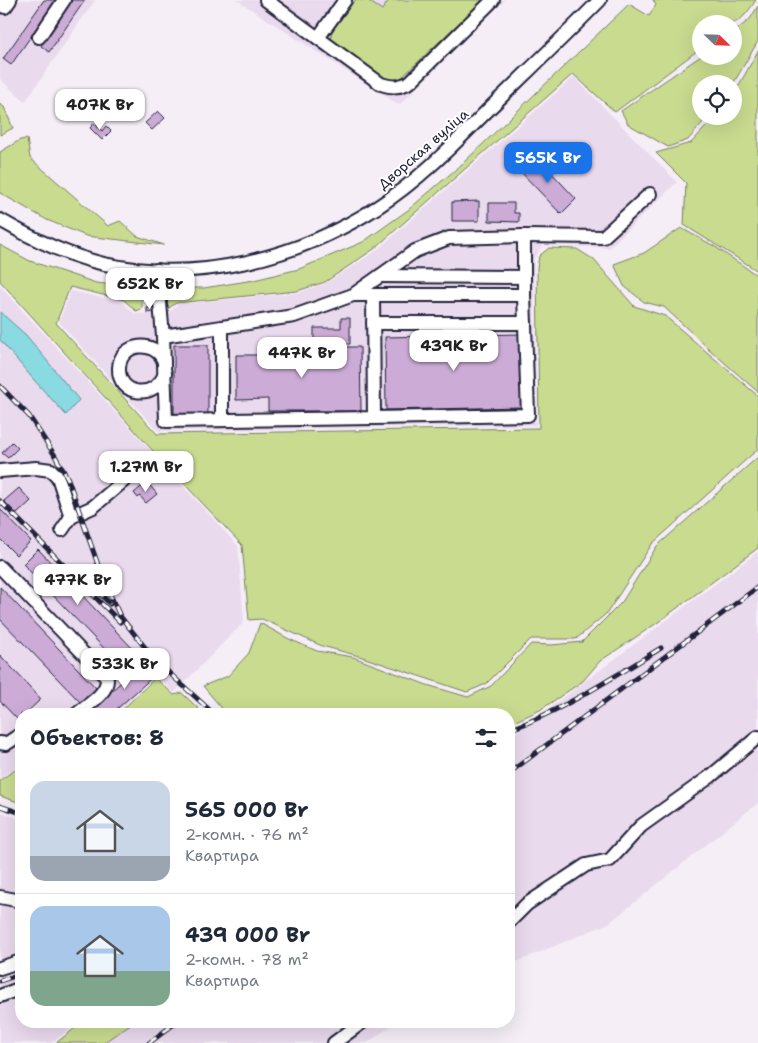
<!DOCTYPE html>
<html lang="ru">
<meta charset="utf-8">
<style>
:root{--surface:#fff;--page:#f6f6f7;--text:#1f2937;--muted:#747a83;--line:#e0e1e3;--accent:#1a73e8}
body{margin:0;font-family:"Shantell Sans",sans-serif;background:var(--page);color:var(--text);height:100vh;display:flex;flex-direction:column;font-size:19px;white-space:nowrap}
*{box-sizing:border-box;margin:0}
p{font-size:16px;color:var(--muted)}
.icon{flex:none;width:28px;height:28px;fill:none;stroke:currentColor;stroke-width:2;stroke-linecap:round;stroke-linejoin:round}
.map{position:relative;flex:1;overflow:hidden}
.drawer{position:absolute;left:15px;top:708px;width:500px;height:320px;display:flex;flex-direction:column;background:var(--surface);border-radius:20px;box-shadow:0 5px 20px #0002}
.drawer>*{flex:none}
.needle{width:32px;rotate:113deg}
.controls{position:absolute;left:692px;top:15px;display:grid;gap:10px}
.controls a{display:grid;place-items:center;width:50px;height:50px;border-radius:50%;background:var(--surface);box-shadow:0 5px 20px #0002;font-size:25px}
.price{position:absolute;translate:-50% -42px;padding:0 11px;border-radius:10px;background:#fff;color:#222;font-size:16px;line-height:32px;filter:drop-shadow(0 1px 2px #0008)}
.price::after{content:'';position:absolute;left:50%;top:30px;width:15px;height:11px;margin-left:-8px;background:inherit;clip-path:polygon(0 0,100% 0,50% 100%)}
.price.on{background:var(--accent);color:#fff}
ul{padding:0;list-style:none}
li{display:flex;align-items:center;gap:15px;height:125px;padding:0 15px}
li+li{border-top:1px solid var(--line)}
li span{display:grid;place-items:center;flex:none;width:140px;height:100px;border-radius:15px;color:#555}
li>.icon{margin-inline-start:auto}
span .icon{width:60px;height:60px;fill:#fffc;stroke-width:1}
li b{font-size:21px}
h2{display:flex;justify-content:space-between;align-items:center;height:60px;padding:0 15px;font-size:21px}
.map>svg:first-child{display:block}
</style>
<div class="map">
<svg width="758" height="1043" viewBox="0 0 758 1043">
<rect width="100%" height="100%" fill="#f5eef7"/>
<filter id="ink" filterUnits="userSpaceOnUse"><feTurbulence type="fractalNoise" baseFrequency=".02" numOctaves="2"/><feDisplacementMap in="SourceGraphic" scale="10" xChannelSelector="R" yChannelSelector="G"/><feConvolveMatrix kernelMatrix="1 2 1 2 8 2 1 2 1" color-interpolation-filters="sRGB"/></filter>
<g filter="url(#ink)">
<g fill="#e9daed">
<polygon points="0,0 95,0 25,102 0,79"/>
<polygon points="237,0 505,0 399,105"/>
<polygon points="574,77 677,182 609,248 543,245 534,258 536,425 158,431 59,322 71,291 122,302 135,314 169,313 178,304 298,293 326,283 376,251"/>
<polygon points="0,286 238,546 244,622 174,693 155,675 116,714 21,714 21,764 0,778"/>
<polygon points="758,552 758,803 609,923 509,965 509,738"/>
<polygon points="0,812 21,819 21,1021 81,1021 51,1043 0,1043"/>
<polygon points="125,1021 398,1021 367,1043 96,1043"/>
</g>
<g fill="#c9db8f" stroke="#767e65">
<polygon points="355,0 367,0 382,10 389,0 483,0 399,80 383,80 332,43 331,33"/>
<path d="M653 0H756C737 29 733 24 701 24V48L615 112 573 74 374 249 325 282 297 291 176 303 169 308 167 303 172 288H204L254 280 299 269 363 242 408 210 462 164 629 4 649 16 656 5Z"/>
<polygon points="758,6 758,41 733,84 701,84 701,116 708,116 688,140 668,147 628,124 621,111 701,56 734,56 734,32 750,19"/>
<polygon points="758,51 758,271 684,225 686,183 656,153 691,143 716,116 734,116 734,94"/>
<polygon points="0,104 4,107 13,128 0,135"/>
<polygon points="27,139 30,158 108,226 120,221 137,236 164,245 86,236 47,220 0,193 0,152 20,140"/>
<polygon points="681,228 714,246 758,276 758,392 709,349 664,307 644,302 624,286 614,264 644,253"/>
<polygon points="0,245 30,261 96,283 142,288 142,309 136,311 124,300 70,287 56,323 157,434 539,428 537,268 539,256 549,248 577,249 594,260 634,306 665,316 758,396 758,449 652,544 607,613 576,639 531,639 486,684 467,692 359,656 322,646 262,619 249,620 242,545 154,452 0,281"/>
<polygon points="758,457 758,548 657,623 600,661 583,681 540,710 509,724 509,714 229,714 224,711 203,686 228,676 249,653 260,623 289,639 317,651 353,657 427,685 468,697 491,686 531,644 552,645 582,642 622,602 657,546"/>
<polygon points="155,678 174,695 182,693 204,714 118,714"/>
<polygon points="21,766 21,803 0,796 0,780"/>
<polygon points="84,1021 135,1021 103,1043 56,1043"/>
</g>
<polygon fill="#89dbe1" stroke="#60919f" points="0,312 26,335 79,400 66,415 34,380 0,340"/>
<g fill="#ccacd7" stroke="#22223b">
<polygon points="44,0 56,0 11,65 3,59"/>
<polygon points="72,0 85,0 49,52 41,46"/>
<polygon points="158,111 165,118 152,130 145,123"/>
<polygon points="94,123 102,131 106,126 111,131 102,140 90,128"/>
<polygon points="535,155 576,199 561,214 519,170"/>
<polygon points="479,201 479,221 452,221 452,202"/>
<polygon points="489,203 514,203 514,213 519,213 519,222 489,221"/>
<polygon points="154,307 154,312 147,313 147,308"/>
<polygon points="341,318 350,318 350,344 314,344 314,328 341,328"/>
<polygon points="521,334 522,407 386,410 385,337"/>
<polygon points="174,345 208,345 208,414 174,415"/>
<polygon points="266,347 360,347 361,411 268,411 268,399 236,400 236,355 266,355"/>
<polygon points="12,442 18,448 8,458 2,453"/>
<polygon points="147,482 157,494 146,503 140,496 138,498 134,493"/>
<polygon points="19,488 31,501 17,514 4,501"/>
<polygon points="0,509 31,541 16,555 0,539"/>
<polygon points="38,549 134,650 119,664 23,564"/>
<polygon points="0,587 97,689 82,704 0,619"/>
<polygon points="0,655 41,699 25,714 21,714 21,717 18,720 0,701"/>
<polygon points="144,661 155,675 111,714 96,714 92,709"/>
</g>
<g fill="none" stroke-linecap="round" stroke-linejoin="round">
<defs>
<g id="minor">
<path d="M266 0 381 84C393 88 400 87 410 82L493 0"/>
<polyline points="0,3 5,7 10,0"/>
<polyline points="39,37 64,0"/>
<polyline points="318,38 345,0"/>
<path d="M0 220C31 238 69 256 104 264 199 284 299 258 379 206 421 179 457 141 492 106 528 71 565 36 600 0"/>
<polyline points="524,236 603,237 650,194"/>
<polyline points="157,270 163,336 294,316 353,295 415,251 449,238 524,236 524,295 353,295"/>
<polyline points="380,276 524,277"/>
<polyline points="373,323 525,323"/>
<polyline points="222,327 222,420"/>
<polyline points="163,336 166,421 374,418 373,295"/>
<path d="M164 362C156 339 120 342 119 368 118 397 156 400 165 373"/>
<polyline points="374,418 528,415 524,295"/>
<polyline points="0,471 36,468 51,470 58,477 71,517 93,507 147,461"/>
<polyline points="62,530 71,517"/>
<path d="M0 567 107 678C108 694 88 704 77 714"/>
<polyline points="0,743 6,744 21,734"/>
<polyline points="0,897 21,901"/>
<polyline points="509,922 527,904 586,865 610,860 641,826 711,776 758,737"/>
<polyline points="0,968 21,961"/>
<polyline points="0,996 21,988"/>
<polyline points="334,1043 364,1021"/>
</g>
</defs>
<use href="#minor" stroke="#22223b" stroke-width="16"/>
<use href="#minor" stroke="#fff" stroke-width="12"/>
<defs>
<g id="rail">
<polyline points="0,386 29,416 54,454 68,479 103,579 120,616 155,660 214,714"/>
<polyline points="0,501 120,622"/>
<polyline points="85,577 110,604"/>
<path d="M509 730C563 710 612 678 661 648"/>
<polyline points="509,773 758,587"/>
<polyline points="0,806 21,813"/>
<polyline points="0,981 21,974"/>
<polyline points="149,1043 178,1021"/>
</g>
</defs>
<use href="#rail" stroke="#22223b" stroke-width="5"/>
<use href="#rail" stroke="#fff" stroke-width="3" stroke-dasharray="9" stroke-linecap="butt"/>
</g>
</g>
<g text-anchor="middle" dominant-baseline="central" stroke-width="4" stroke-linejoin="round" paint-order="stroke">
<g font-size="14" fill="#22223b" stroke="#fff">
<text transform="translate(423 149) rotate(-41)">Дворская вуліца</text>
</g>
</g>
</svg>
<div class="controls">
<a><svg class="needle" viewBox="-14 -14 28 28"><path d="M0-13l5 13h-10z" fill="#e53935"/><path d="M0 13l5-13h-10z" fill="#747a83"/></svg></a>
<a><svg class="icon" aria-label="locate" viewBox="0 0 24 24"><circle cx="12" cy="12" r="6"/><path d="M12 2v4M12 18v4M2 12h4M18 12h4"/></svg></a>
</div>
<b class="price" style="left:100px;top:131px">407K Br</b>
<b class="price on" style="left:548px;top:184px">565K Br</b>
<b class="price" style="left:150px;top:310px">652K Br</b>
<b class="price" style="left:454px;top:372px">439K Br</b>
<b class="price" style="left:302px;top:379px">447K Br</b>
<b class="price" style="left:146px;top:493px">1.27M Br</b>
<b class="price" style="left:78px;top:606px">477K Br</b>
<b class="price" style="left:125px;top:690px">533K Br</b>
<section class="drawer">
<h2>Объектов: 8<svg class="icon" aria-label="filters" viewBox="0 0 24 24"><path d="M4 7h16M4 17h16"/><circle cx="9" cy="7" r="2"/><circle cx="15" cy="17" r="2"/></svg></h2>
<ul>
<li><span style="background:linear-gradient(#c9d6e8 75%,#9aa5b1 0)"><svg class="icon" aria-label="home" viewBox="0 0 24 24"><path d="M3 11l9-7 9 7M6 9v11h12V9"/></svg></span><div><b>565 000 Br</b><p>2-комн. · 76 m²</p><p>Квартира</p></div></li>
<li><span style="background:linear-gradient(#a9c7e8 65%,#7fa58c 0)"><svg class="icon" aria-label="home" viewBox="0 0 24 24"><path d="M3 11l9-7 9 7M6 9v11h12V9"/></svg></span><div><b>439 000 Br</b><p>2-комн. · 78 m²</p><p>Квартира</p></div></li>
</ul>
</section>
</div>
